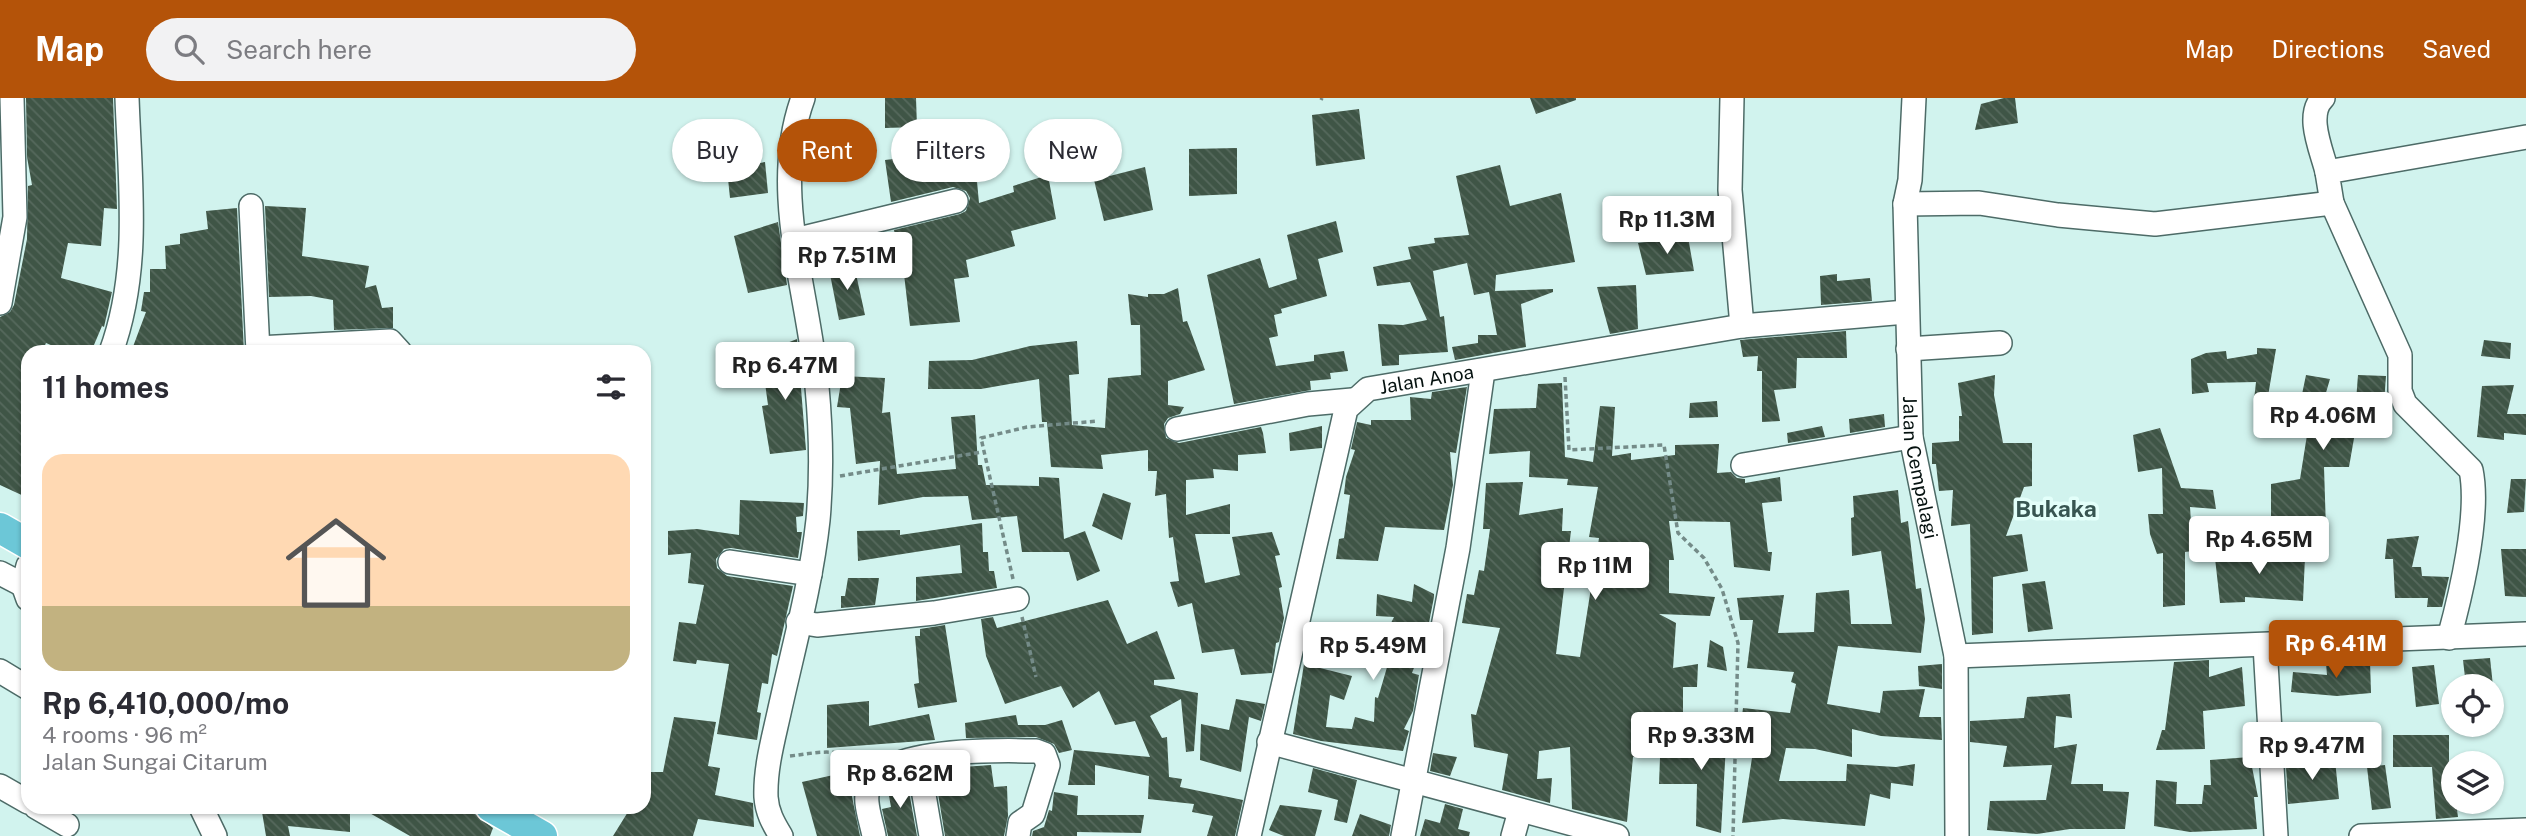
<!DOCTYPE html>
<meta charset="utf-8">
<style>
:root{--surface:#fff;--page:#f2f2f3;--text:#2b2b33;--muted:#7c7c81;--accent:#b45309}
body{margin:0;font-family:"Public Sans",sans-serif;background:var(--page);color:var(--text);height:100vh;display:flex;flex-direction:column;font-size:26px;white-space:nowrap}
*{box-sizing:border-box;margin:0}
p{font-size:23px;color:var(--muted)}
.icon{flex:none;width:38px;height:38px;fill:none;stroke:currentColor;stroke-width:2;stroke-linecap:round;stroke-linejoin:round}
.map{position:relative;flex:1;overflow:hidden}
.details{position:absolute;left:21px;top:247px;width:630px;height:469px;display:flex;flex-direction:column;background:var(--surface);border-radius:21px;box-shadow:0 2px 5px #0004}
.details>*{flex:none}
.guide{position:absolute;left:672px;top:21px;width:665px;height:63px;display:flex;gap:14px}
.fabs{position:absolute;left:2441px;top:576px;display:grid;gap:14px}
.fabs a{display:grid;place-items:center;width:63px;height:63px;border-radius:50%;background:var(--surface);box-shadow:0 2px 5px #0004;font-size:35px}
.price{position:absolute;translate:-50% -60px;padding:0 16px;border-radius:7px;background:#fff;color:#222;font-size:23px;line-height:46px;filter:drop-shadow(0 2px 4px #0008)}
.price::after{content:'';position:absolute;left:50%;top:42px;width:21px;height:16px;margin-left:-10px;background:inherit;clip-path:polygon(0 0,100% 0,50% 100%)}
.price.active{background:var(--accent);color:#fff}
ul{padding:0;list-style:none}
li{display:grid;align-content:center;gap:14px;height:371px;padding:0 21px}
li span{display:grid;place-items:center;height:217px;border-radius:21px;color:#555}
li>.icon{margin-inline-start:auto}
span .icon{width:126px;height:126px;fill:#fffc;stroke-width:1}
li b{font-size:30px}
h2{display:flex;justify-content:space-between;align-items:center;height:84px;padding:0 21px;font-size:30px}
.tag{padding:0 24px;border-radius:32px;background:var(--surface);box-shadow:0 2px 5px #0004;font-size:24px;line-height:63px}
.tag.active{background:var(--accent);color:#fff}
header{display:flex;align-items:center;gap:42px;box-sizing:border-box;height:98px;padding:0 35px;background:var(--accent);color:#fff}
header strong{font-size:33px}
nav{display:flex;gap:38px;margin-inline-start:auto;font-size:24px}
.search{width:490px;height:63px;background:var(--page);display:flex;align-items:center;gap:18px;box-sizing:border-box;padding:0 24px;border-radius:38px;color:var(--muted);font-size:26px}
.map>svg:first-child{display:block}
</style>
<header>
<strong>Map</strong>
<div class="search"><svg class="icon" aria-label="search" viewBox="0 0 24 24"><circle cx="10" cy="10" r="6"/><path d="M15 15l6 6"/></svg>Search here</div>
<nav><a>Map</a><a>Directions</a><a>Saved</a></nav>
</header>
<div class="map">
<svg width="2526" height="738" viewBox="0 0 2526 738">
<defs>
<pattern id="building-back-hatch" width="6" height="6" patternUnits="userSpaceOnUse" patternTransform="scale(1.75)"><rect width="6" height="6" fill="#3f5546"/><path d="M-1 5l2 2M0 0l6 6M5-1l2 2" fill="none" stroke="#56695d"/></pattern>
</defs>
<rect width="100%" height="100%" fill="#d1f3ee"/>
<g fill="url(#building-back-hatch)">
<polygon points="26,0 113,0 117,111 104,110 101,148 68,145 61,180 112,194 104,229 102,228 91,254 67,254 46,245 42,254 28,254 28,400 0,387 0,219 10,214 14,207 27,141 28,88 32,87 27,59"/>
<polygon points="885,0 916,0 917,29 885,30"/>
<polygon points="1530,0 1576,0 1576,2 1536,16"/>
<polygon points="2004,0 2015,0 2018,25 1975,32 1981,6"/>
<polygon points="1359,11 1365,61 1316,68 1312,17"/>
<polygon points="1237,50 1237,96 1189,98 1189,51"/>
<polygon points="974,51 979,105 1014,94 1013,88 1048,77 1056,121 1011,133 1015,148 966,162 969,179 954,181 960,224 910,228 901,150 898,151 894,132 960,116 966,113 970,100 966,93 953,89 891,104 885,62"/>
<polygon points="765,64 768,95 730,100 727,71"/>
<polygon points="1500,67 1510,108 1561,95 1575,164 1496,177 1495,193 1553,191 1553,194 1521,206 1526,249 1455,262 1452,249 1478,245 1478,237 1497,237 1489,194 1474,197 1467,165 1433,173 1440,219 1444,218 1448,254 1399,257 1399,267 1382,268 1378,226 1403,227 1427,222 1410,184 1377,188 1373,169 1411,161 1408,149 1435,145 1434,140 1469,137 1456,78"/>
<polygon points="1145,69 1153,112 1104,123 1094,82"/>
<polygon points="265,108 306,110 302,158 369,168 365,190 376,187 382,210 393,209 393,230 334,232 333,202 311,198 269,199"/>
<polygon points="237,110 244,254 131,254 146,214 141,213 144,194 150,194 150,171 166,171 165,148 180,146 180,136 208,131 206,113"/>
<polygon points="1336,123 1343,154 1318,161 1327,198 1281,211 1282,215 1274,217 1278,238 1269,240 1276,268 1314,263 1314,257 1344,253 1348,273 1330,275 1331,281 1310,283 1311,292 1234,306 1207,177 1260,160 1269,190 1297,181 1287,137"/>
<polygon points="778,124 787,187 748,195 734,138"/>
<polygon points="1688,139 1694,173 1646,177 1638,145"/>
<polygon points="854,167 865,217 839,222 829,171"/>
<polygon points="1837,176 1837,183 1870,180 1872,203 1821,207 1820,178"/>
<polygon points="1636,187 1638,231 1610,236 1597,189"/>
<polygon points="1178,190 1183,224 1187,223 1205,272 1168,283 1168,307 1184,309 1180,316 1168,320 1164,326 1166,340 1179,345 1261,329 1263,335 1266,355 1238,357 1238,373 1213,371 1214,380 1186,382 1186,417 1230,406 1230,436 1195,436 1205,485 1240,477 1232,439 1272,434 1280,457 1275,458 1282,489 1279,490 1284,520 1279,544 1276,545 1272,575 1241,577 1234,551 1202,555 1192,505 1178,509 1170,484 1179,483 1173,439 1169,440 1166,396 1155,398 1157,373 1148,373 1148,352 1101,357 1103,371 1051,369 1047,324 1042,324 1039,281 981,291 928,291 929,263 972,262 1030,248 1077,243 1079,276 1069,277 1072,327 1105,330 1108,280 1141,277 1140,227 1131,227 1128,196 1148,199 1148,196 1164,196"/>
<polygon points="1846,233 1847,260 1797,260 1796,290 1774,292 1780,323 1762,324 1762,273 1757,273 1758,258 1743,259 1740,242"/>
<polygon points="797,241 806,352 770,356 762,308 768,307 764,278 777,275 769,252"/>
<polygon points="2484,242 2511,245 2510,261 2481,258"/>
<polygon points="2257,250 2276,251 2267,304 2254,302 2256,284 2207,285 2209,294 2192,296 2191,261 2206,255 2226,253 2227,261 2257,256"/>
<polygon points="1995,277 1994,297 2003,345 2032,345 2032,388 2024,389 2006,438 2022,436 2028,473 1993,479 1993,535 1972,537 1970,426 1951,428 1953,392 1939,393 1936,366 1932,366 1932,345 1959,343 1959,318 1962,318 1958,285"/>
<polygon points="2306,277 2330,281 2325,298 2356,303 2358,277 2386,278 2384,305 2374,302 2369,325 2357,323 2349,369 2324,369 2326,431 2271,430 2271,386 2300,381 2307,337 2353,326 2300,306"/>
<polygon points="842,278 885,280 882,315 890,314 897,376 956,371 951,319 975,317 978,367 982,367 986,387 1039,388 1039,379 1059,380 1064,441 1085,433 1100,473 1077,483 1069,454 1022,454 1017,418 972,422 968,398 923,399 878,407 880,363 856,366 850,310 837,309"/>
<polygon points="1562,285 1565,359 1593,364 1600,308 1615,309 1612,358 1631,355 1631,362 1675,357 1675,347 1719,346 1717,375 1731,374 1737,380 1745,381 1745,385 1780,379 1782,403 1762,405 1768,454 1772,454 1770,473 1734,469 1730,424 1669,423 1674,462 1669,462 1669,495 1715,499 1710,518 1659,516 1676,525 1673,570 1698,566 1697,589 1683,589 1683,621 1639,625 1641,659 1633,659 1627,724 1572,711 1570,649 1539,653 1537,681 1552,680 1550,705 1502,692 1508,656 1474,649 1471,616 1476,617 1500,530 1462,525 1467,496 1474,497 1479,472 1484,473 1490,431 1483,431 1486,385 1523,384 1519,417 1563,410 1562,433 1571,433 1556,556 1580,559 1599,440 1589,439 1598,389 1567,387 1568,381 1529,379 1530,353 1489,356 1494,311 1536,310 1538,286"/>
<polygon points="2514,287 2507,316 2526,316 2526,337 2504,335 2504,342 2477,339 2482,288"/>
<polygon points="1467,289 1456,355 1450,354 1453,387 1444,432 1385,429 1378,463 1336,461 1339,441 1344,440 1350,397 1344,396 1346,379 1355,352 1351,351 1357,324 1371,327 1371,322 1411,322 1410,299 1431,301 1432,294"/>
<polygon points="1717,303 1718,319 1689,320 1690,305"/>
<polygon points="1884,316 1885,329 1850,335 1849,321"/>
<polygon points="1322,328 1322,350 1290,353 1289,335"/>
<polygon points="1822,328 1825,339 1788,345 1787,335"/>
<polygon points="2160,330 2181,390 2213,392 2216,411 2190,409 2193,453 2185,454 2185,507 2163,509 2163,455 2157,456 2150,436 2148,416 2163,416 2162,370 2138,374 2133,337"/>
<polygon points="2511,381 2526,381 2524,414 2507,415"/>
<polygon points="1898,392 1901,425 1908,423 1916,491 1921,490 1925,521 1921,555 1838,548 1827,606 1880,615 1883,593 1925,591 1919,619 1941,619 1942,642 1881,638 1852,631 1852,659 1815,651 1786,650 1779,683 1846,683 1847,666 1896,669 1915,666 1913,688 1891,685 1890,701 1870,696 1865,728 1783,721 1742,725 1756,634 1740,633 1743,610 1790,615 1796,586 1791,584 1794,574 1747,570 1753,522 1740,522 1737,500 1784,497 1778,535 1814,534 1816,495 1849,492 1851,526 1892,526 1881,453 1852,458 1851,420 1854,419 1853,398"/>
<polygon points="1103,395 1131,405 1122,442 1092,428"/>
<polygon points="740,402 804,405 803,418 796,419 797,434 802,434 798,460 731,450 724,451 716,461 717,470 727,478 793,488 777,558 772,556 768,586 762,585 757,614 761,615 757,642 717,636 729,566 697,562 696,566 673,563 679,524 696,526 704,487 688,485 691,455 668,457 668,433 697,431 739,437"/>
<polygon points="982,425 983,454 988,454 989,473 994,473 997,490 916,503 916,479 962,475 960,447 858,463 857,433 900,432 900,437"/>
<polygon points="2419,438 2412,469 2421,469 2422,478 2449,479 2442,509 2427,509 2428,500 2395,500 2393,461 2385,461 2387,441"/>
<polygon points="2214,451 2241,453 2241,457 2282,456 2305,459 2303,503 2245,499 2245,504 2220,505"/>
<polygon points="2501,451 2526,451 2526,499 2505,498"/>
<polygon points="848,480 879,480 875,507 841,510 841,498 845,498"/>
<polygon points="2045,483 2053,531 2028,534 2022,486"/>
<polygon points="1414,486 1434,496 1434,499 1427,535 1412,575 1419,577 1413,613 1404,631 1409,633 1403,653 1321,643 1293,636 1304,566 1352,578 1344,602 1330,597 1326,629 1352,631 1355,619 1374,624 1375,599 1378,600 1390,559 1376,555 1394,519 1376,518 1377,496 1412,504"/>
<polygon points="1108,502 1127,546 1157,533 1175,581 1154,582 1154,587 1198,595 1194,653 1186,654 1181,601 1150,618 1162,640 1167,639 1169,679 1182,681 1180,689 1243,702 1235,738 1207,738 1213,718 1192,714 1194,706 1148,701 1149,678 1095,667 1095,687 1068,687 1074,652 1150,659 1135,623 1115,627 1099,593 1073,610 1061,588 1005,606 986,558 981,521 993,519 997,530"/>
<polygon points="945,527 957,604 918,610 914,586 919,585 915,538 920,538 920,531"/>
<polygon points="1710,542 1723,549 1727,573 1707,569"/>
<polygon points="2490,560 2493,588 2466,588 2463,562"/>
<polygon points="2209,562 2209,579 2242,569 2245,608 2203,613 2205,651 2156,652 2162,632 2165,632 2174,564"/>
<polygon points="2370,563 2371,595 2337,598 2291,594 2293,574 2327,577 2326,565"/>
<polygon points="1942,566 1942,591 1919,588 1918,568"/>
<polygon points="2434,567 2439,606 2416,609 2412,569"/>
<polygon points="2070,596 2072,620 2056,618 2054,650 2077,646 2071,686 2103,686 2103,693 2129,694 2125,731 2070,731 2037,736 1987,732 1990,703 2046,702 2052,667 2003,669 2007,648 1970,644 1970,623 2024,620 2027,599"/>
<polygon points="1236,601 1265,606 1261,623 1249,619 1241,674 1200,662 1201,626 1229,632"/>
<polygon points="869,603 869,628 929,616 935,642 827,650 827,607"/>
<polygon points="1016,617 1018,627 1045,627 1062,622 1072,652 1059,655 1054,646 1036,639 966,640 965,625"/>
<polygon points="674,619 716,624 708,668 720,670 715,697 753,705 754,729 698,721 693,738 613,738 631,709 644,709 644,674 663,674"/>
<polygon points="1683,629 1727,629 1721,735 1696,728 1697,686 1659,686 1660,660 1679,659"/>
<polygon points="2393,637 2449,637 2449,678 2454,677 2454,704 2456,704 2458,719 2436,721 2432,669 2393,669"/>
<polygon points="1433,655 1457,659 1450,678 1430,673"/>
<polygon points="2250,659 2258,699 2254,699 2257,731 2190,734 2154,728 2156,682 2177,684 2176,706 2202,706 2204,687 2211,687 2210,662"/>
<polygon points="2335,662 2339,701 2288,706 2286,668"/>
<polygon points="991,667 994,689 1007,688 1008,718 1004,738 945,738 934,671"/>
<polygon points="2385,667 2391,710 2372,712 2367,669"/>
<polygon points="1313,670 1357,682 1347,725 1334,722 1338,702 1308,694"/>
<polygon points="847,674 860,738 817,738 802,684"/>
<polygon points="906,677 917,738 888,738 882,711 891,709 887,687"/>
<polygon points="1054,694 1078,698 1077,717 1144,717 1141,735 1077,734 1077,738 1032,738 1033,733 1044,729 1049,712 1052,713"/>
<polygon points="1445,706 1463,711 1458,731 1470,734 1469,738 1420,738 1425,721 1440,725"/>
<polygon points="1280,707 1322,712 1315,738 1284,738 1269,732"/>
<polygon points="286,709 350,709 350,734 288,728 290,738 266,738 262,714"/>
<polygon points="359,709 466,709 493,730 490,738 410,738"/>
<polygon points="1360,716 1391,727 1389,738 1352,738"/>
</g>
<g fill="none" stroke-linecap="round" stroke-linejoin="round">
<defs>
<g id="minor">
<polyline points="1732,0 1730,92 1742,228"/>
<path id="s1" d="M1914 0 1910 82 1905 106 1911 339 1956 558 1957 738"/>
<path d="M2323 0C2305 17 2322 53 2327 74"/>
<polyline points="2332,105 2327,74 2526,39"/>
<path d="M1905 106 1979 105 2058 117 2155 126 2332 105 2400 257V293L2405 306 2471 372C2480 416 2461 496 2449 540"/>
<polyline points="251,108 258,254"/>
<polyline points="795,142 956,103"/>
<polyline points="0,205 15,119 12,0"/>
<polyline points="258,250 390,243 400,254"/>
<polyline points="1908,251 2000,245"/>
<path d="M111 254C141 172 130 85 127 0"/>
<polyline points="1177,331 1308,306 1352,302"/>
<polyline points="1743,367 1911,339"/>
<polyline points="730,464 810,476"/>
<polyline points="28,468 23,487 28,501"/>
<polyline points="0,475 23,487"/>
<polyline points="798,524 817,527 934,515 1017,501"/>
<polyline points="2265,547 2276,738"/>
<polyline points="1956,558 2526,536"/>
<polyline points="0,573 28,590"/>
<polyline points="1269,644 1617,738"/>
<polyline points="918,662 931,738"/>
<polyline points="0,688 28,704"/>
<polyline points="36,709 67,727"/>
<polyline points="201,709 215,738"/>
<path d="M781 738C773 725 767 714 766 699 765 671 773 642 779 615 793 551 811 487 818 422 822 378 821 332 817 289 809 194 769 93 803 0"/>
<path d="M874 738C871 721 862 701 870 685 888 650 1000 652 1036 653L1044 656 1048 667 1033 716 1020 725 1018 738"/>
<path id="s2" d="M1249 738 1346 311 1368 291 1742 228 1906 214"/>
<polyline points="1403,738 1458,450 1483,273"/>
<polyline points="1513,738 1520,713"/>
<polyline points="2361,738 2526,732"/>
</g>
<g id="major">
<polyline points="0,430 28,446"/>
<polyline points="491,709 542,738"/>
</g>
</defs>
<use href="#minor" stroke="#4d6b67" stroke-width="26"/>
<use href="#major" stroke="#fff" stroke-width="33"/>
<g stroke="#748b88" stroke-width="3.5" stroke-dasharray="5 3.5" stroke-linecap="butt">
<polyline points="1321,2 1322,0"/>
<polyline points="1565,279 1569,352 1664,347 1678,435 1704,460 1722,491 1738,545 1733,738"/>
<polyline points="840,378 982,354"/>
<polyline points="1013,481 981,340 1027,329 1098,323"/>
<polyline points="1022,519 1036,579"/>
<path d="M790 658C816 655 840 648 862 666"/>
</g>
<use href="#minor" stroke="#fff" stroke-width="23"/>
<use href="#major" stroke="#6cc7d7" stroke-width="30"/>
</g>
<g text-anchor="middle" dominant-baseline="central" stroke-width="7" stroke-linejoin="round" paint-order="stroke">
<g font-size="19" fill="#061210" stroke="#e3fffa">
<text stroke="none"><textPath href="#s2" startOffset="527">Jalan Anoa</textPath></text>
<text stroke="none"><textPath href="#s1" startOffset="371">Jalan Cempalagi</textPath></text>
</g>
<g font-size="23" font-weight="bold" fill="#375551" stroke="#e3fffa">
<text x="2056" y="410">Bukaka</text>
</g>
</g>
</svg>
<div class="fabs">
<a><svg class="icon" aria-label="locate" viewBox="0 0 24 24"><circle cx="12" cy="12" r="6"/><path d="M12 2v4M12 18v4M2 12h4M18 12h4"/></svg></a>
<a><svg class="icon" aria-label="layers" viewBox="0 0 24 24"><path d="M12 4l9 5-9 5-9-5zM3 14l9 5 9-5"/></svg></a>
</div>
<b class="price" style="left:1667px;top:158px">Rp 11.3M</b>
<b class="price" style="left:847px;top:194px">Rp 7.51M</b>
<b class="price" style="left:785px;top:304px">Rp 6.47M</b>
<b class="price" style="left:2323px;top:354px">Rp 4.06M</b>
<b class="price" style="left:2259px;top:478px">Rp 4.65M</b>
<b class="price" style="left:1595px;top:504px">Rp 11M</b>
<b class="price active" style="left:2336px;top:582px">Rp 6.41M</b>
<b class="price" style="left:1373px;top:584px">Rp 5.49M</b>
<b class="price" style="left:1701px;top:674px">Rp 9.33M</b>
<b class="price" style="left:2312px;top:684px">Rp 9.47M</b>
<b class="price" style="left:900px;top:712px">Rp 8.62M</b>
<div class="guide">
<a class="tag">Buy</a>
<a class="tag active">Rent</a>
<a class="tag">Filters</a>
<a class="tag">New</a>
</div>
<section class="details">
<h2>11 homes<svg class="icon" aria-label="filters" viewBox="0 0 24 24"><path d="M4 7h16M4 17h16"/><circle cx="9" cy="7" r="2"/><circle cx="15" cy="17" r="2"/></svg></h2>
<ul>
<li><span style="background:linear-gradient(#ffd9b3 70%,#c2b280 0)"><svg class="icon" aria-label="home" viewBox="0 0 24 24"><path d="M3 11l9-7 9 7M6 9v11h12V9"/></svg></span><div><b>Rp 6,410,000/mo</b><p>4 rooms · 96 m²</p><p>Jalan Sungai Citarum</p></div></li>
</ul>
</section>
</div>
